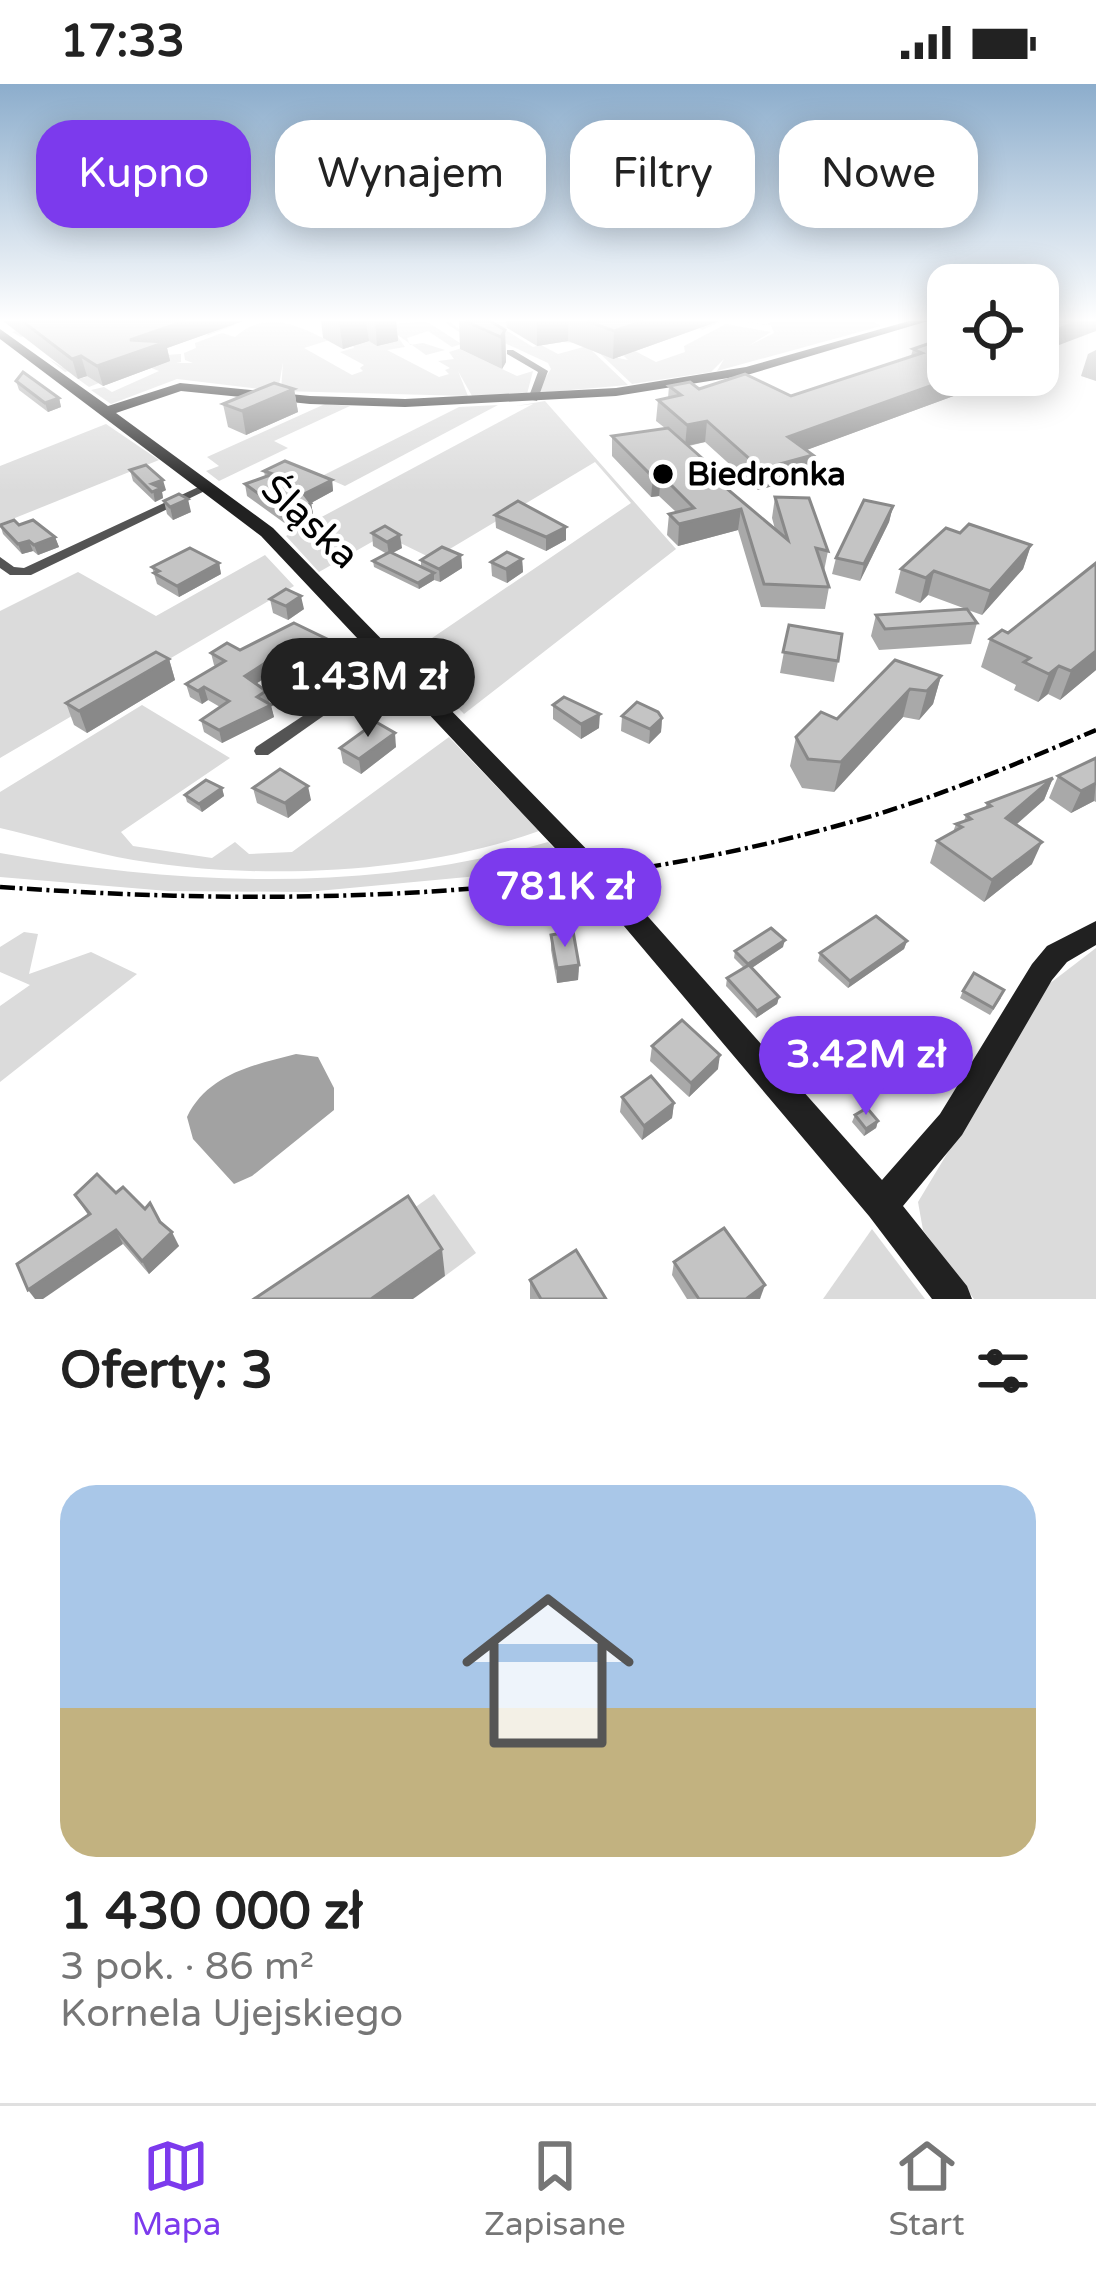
<!DOCTYPE html>
<html lang="pl">
<meta charset="utf-8">
<style>
:root{--surface:#fff;--page:#f6f6f6;--text:#222;--muted:#767676;--line:#e0e0e0;--accent:#7c3aed}
body{margin:0;font-family:"Varela Round",sans-serif;background:var(--page);color:var(--text);height:100vh;display:flex;flex-direction:column;font-size:45px;white-space:nowrap}
*{box-sizing:border-box;margin:0}
p{font-size:39px;color:var(--muted)}
.icon{flex:none;width:66px;height:66px;fill:none;stroke:currentColor;stroke-width:2;stroke-linecap:round;stroke-linejoin:round}
.map{position:relative;height:1215px;overflow:hidden}
.details{display:flex;flex-direction:column;background:var(--surface);flex:1}
.details>*{flex:none}
.hud{position:absolute;left:36px;top:36px;width:1026px;height:108px;display:flex;gap:24px}
.fabs{position:absolute;left:927px;top:180px;display:grid;gap:24px}
.fabs a{display:grid;place-items:center;width:132px;height:132px;border-radius:24px;background:var(--surface);box-shadow:0 6px 30px #0003;font-size:60px}
.price{position:absolute;translate:-50% -102px;padding:0 27px;border-radius:42px;background:var(--accent);color:#fff;font-size:39px;line-height:78px;filter:drop-shadow(0 3px 6px #0008)}
.price::after{content:'';position:absolute;left:50%;top:72px;width:36px;height:27px;margin-left:-18px;background:inherit;clip-path:polygon(0 0,100% 0,50% 100%)}
.price.selected{background:#222;color:#fff}
ul{padding:0;list-style:none}
li{display:grid;align-content:center;gap:24px;height:636px;padding:0 60px}
li+li{border-top:3px solid var(--line)}
li span{display:grid;place-items:center;height:372px;border-radius:36px;color:#555}
li>.icon{margin-inline-start:auto}
span .icon{width:216px;height:216px;fill:#fffc;stroke-width:1}
li b{font-size:51px}
h2{display:flex;justify-content:space-between;align-items:center;height:144px;padding:0 60px;font-size:51px}
.tag{padding:0 42px;border-radius:36px;background:var(--surface);box-shadow:0 6px 30px #0003;font-size:42px;line-height:108px}
.tag.selected{background:var(--accent);color:#fff}
.status{display:flex;justify-content:space-between;align-items:center;height:84px;padding:0 60px;background:var(--surface);direction:ltr}
.status svg{height:33px;fill:currentColor}
.tabs{display:flex;justify-content:space-around;align-items:center;height:168px;border-top:3px solid var(--line);background:var(--surface);font-size:33px;color:var(--muted)}
.tabs a{display:grid;justify-items:center;gap:6px}
.tabs .selected{color:var(--accent)}
.map>svg:first-child{display:block}
</style>
<div class="status"><b>17:33</b><svg viewBox="0 0 49 12"><path d="M0 12V9h3v3zM5 12V6h3v6zM10 12V3h3v9zM15 12V0h3v12zM26 1h20v11H26zM47 4h2v5h-2z"/></svg></div>
<div class="map">
<svg width="1096" height="1215" viewBox="0 0 1096 1215">
<rect width="100%" height="100%" fill="#fff"/>
<g fill="#dbdbdb">
<path d="M49 237H88L80 241 106 240 113 245 134 237H156L97 257 104 261 166 240 201 242 190 237 235 241 206 252 210 247 203 245 131 271C141 276 167 270 181 270V278L176 279H193L185 276 184 269 196 264 195 259 222 249 235 253C265 227 294 239 327 256L339 253 304 264 352 291 363 287 360 284 364 281 340 268 354 264 352 259 360 251 353 248 360 243 426 237 460 259 471 256 443 237H448L475 256 452 263 428 247 407 254 410 261 423 259 445 266 426 271 395 249 405 263 387 266 439 293 449 290 445 286 450 284 438 277 454 275 449 268 475 260 479 262 462 266 517 292 533 287 527 310 472 312 458 287 468 312 281 307 283 278 278 307 177 295 111 320 91 306 104 303 112 308 159 287 144 281 89 303 78 295 86 293 83 289 103 287 97 281 117 274 98 276 101 273 73 280 76 285 65 288 49 275 62 283 101 262 90 254 61 257 52 253 74 245 68 239 21 253 12 248Z"/>
<polygon points="457,237 543,237 577,259 562,258 570,256 522,240 504,245 533,263 541,261 558,270 587,262 628,301 536,309 551,285 548,279"/>
<polygon points="657,237 722,237 702,246 690,238 603,271 628,276 623,271 635,267 656,278 685,268 684,262 726,240 771,248 750,261 774,249 771,241 742,237 765,241 773,237 872,237 881,242 717,287 724,275 711,288 632,300 590,260 612,256 608,253 624,254"/>
<polygon points="545,317 676,465 464,630 407,571 631,419 595,378 433,475 384,451 319,488 286,452 533,320 516,322"/>
<polygon points="325,320 350,322 274,357 288,364 219,397 206,387 219,382 207,373"/>
<polygon points="498,321 345,402 322,392 459,323"/>
<polygon points="106,340 159,376 0,440 0,382"/>
<polygon points="265,471 294,502 0,674 0,527 78,488 156,532"/>
<path d="M142 621 230 674 121 748 133 762 212 774 235 758 249 770 292 768 449 653 539 747C416 791 246 798 117 773 78 765 39 753 0 744V708Z"/>
<path d="M548 758 573 783 307 808 168 807 0 793V769C183 802 368 809 548 758Z"/>
<polygon points="24,848 38,850 29,890 91,868 137,890 0,998 0,922 30,901 0,888 0,863"/>
<polygon points="1096,864 1096,1215 974,1215 923,1146 918,1118 1049,900"/>
<polygon points="434,1110 476,1169 445,1192 407,1129"/>
<polygon points="872,1145 925,1215 823,1215"/>
</g>
<path fill="#a2a2a2" d="M296 970 318 973 334 1004V1026L252 1092 234 1100 193 1055 187 1033C208 990 253 981 296 970Z"/>
<g fill="none" stroke-linecap="round" stroke-linejoin="round">
<g fill="#545454" fill-rule="evenodd">
<polygon points="507,266 513,266 548,287 537,317 528,315 538,288 507,270"/>
<polygon points="207,399 213,402 211,404 31,491 10,491 0,484 0,473 14,483 24,484"/>
<polygon points="392,573 397,574 399,577 397,580 268,671 256,671 254,667 256,663"/>
</g>
<polygon fill="#212121" fill-rule="evenodd" points="909,237 928,237 747,291 616,312 405,323 310,320 181,307 116,329 273,444 603,782 882,1096 940,1030 1032,880 1047,862 1096,837 1096,861 1067,878 1052,896 962,1051 903,1122 967,1202 972,1215 932,1215 869,1132 585,796 261,452 0,255 0,245 108,322 180,299 310,312 405,315 616,304 746,283"/>
<path stroke="#000" stroke-width="4.5" stroke-dasharray="15 4.5 3 4.5" stroke-linecap="butt" d="M0 803C281 823 566 817 840 741 929 717 1012 682 1096 646"/>
</g>
<g fill="#a9a9a9">
<polygon points="3,237 243,237 167,264 170,277 103,302 87,292 78,295"/>
<polygon points="321,237 396,237 398,257 377,262 369,257 343,265 323,254"/>
<polygon points="459,237 490,237 505,246 506,278 502,285 460,265"/>
<polygon points="506,237 719,237 613,275 568,257 537,262 507,244"/>
<polygon points="948,253 962,298 959,310 806,366 809,392 758,406 705,358 689,362 711,382 710,391 775,445 772,434 775,413 828,467 824,487 829,503 825,525 761,523 738,446 678,462 667,451 669,430 676,428 659,412 651,413 612,372 612,352 665,344 656,337 658,316 668,314 669,302 791,312 911,272 913,265"/>
<polygon points="1096,266 1096,297 1081,292 1088,270"/>
<polygon points="16,297 59,314 61,323 48,328 19,306"/>
<polygon points="294,305 298,328 246,351 228,343 223,320"/>
<polygon points="130,386 166,406 162,408 163,414 155,418 133,397"/>
<polygon points="264,387 332,396 333,407 311,419 313,430 290,443 247,412 245,400 265,393"/>
<polygon points="164,417 191,428 173,436 167,430"/>
<polygon points="893,422 889,438 860,497 832,490 836,474"/>
<polygon points="495,431 566,443 566,456 546,467 496,444"/>
<polygon points="0,440 19,441 55,453 59,463 38,471 33,467 22,470 3,450"/>
<polygon points="372,449 402,464 392,469 421,483 421,476 461,471 462,484 440,498 434,496 419,505 374,483 373,477 387,470 373,462"/>
<polygon points="960,449 1031,461 1023,485 982,531 968,526 977,539 971,560 879,566 871,552 876,531 966,525 928,511 920,519 895,509 901,485"/>
<polygon points="522,475 523,488 507,499 492,492 491,478"/>
<polygon points="219,479 221,490 179,513 157,500 152,483"/>
<polygon points="270,515 304,525 288,536 273,529"/>
<polygon points="789,541 838,577 834,598 780,589"/>
<polygon points="990,555 1096,586 1060,616 1048,610 1038,618 1014,606 1016,601 981,583"/>
<polygon points="240,566 329,568 320,574 341,587 343,600 329,609 275,587 256,600 266,607 274,633 222,659 204,648 201,636 220,623 208,616 202,620 190,613 186,600 216,583 214,581 211,569"/>
<polygon points="424,570 457,583 438,594 426,585"/>
<polygon points="169,575 175,596 87,649 74,641 66,619"/>
<polygon points="941,592 933,620 919,636 903,633 834,708 802,704 790,682 796,653"/>
<polygon points="346,606 373,616 359,626 348,620"/>
<polygon points="553,621 599,644 581,655 553,635"/>
<polygon points="622,632 662,634 661,648 649,660 621,647"/>
<polygon points="396,663 361,690 343,679 340,664"/>
<polygon points="1096,674 1096,718 1094,717 1071,729 1049,714 1058,692"/>
<polygon points="1053,694 1044,716 1016,741 1032,780 984,818 930,779 937,757 953,748 956,740 964,737 966,731 985,724 987,719"/>
<polygon points="222,704 224,712 202,728 187,718 185,711"/>
<polygon points="253,704 311,716 288,734 257,719"/>
<polygon points="551,851 579,881 578,896 557,899 551,866"/>
<polygon points="907,857 904,865 848,904 818,877 820,869"/>
<polygon points="783,863 752,884 779,913 777,920 756,934 726,902 727,894 744,884 734,874 735,867"/>
<polygon points="963,907 1001,914 990,931 960,914"/>
<polygon points="652,962 718,985 689,1013 650,977"/>
<polygon points="622,1013 674,1019 672,1034 642,1056 620,1028"/>
<polygon points="855,1031 878,1037 876,1044 864,1052 852,1038"/>
<polygon points="116,1109 160,1139 179,1162 149,1190 123,1160 88,1131 75,1111"/>
<polygon points="674,1178 761,1214 687,1215 672,1191"/>
<polygon points="530,1196 606,1215 530,1215"/>
</g>
<g fill="#898989">
<polygon points="185,237 243,237 167,264 170,277 103,302 97,282 130,256"/>
<polygon points="339,237 366,237 369,257 343,265"/>
<polygon points="375,237 396,237 398,257 377,262"/>
<polygon points="537,237 568,237 568,257 537,262"/>
<polygon points="644,237 719,237 613,275 614,247"/>
<polygon points="1080,237 1096,237 1096,247 1038,269 1038,253"/>
<polygon points="505,246 506,278 502,285 501,253"/>
<polygon points="81,272 87,292 78,295 72,275"/>
<polygon points="950,291 981,291 962,298 959,310 785,374 788,353"/>
<polygon points="294,305 298,328 246,351 242,327"/>
<polygon points="59,314 61,323 48,328 45,319"/>
<polygon points="707,337 705,358 685,362 687,341"/>
<polygon points="813,371 809,392 758,406 761,385"/>
<polygon points="661,391 659,412 651,413 653,393"/>
<polygon points="163,396 166,406 162,408 163,414 155,418 152,400"/>
<polygon points="332,396 333,407 311,419 313,430 290,443 288,431 304,410"/>
<polygon points="188,415 191,428 173,436 170,423"/>
<polygon points="893,422 889,438 860,497 864,480"/>
<polygon points="741,425 738,446 678,462 679,440"/>
<polygon points="566,443 566,456 546,467 546,453"/>
<polygon points="400,451 402,464 389,471 387,458"/>
<polygon points="55,453 59,463 38,471 34,461"/>
<polygon points="29,457 33,467 22,470 18,460"/>
<polygon points="1031,461 1023,485 982,531 990,507"/>
<polygon points="461,471 462,484 440,498 439,485"/>
<polygon points="522,475 523,488 507,499 506,485"/>
<polygon points="219,479 221,490 179,513 177,502"/>
<polygon points="934,487 928,511 920,519 926,494"/>
<polygon points="434,489 434,496 419,505 418,499"/>
<polygon points="301,512 304,525 288,536 286,522"/>
<polygon points="327,555 329,568 312,579 310,567"/>
<polygon points="1096,567 1096,586 1060,616 1071,587"/>
<polygon points="457,569 457,583 438,594 436,580"/>
<polygon points="273,574 275,587 248,605 245,592"/>
<polygon points="169,575 175,596 87,649 79,627"/>
<polygon points="1059,582 1048,610 1038,618 1049,590"/>
<polygon points="341,587 343,600 329,609 327,597"/>
<polygon points="941,592 933,620 919,636 927,607"/>
<polygon points="371,601 373,616 359,626 357,611"/>
<polygon points="204,603 208,616 202,620 198,607"/>
<polygon points="910,605 903,633 834,708 841,678"/>
<polygon points="271,621 274,633 222,659 219,646"/>
<polygon points="600,630 599,644 581,655 581,640"/>
<polygon points="662,634 661,648 649,660 650,645"/>
<polygon points="395,649 396,663 361,690 359,675"/>
<polygon points="1053,694 1044,716 997,757 1006,734"/>
<polygon points="1096,699 1094,717 1071,729 1081,707"/>
<polygon points="308,702 311,716 288,734 285,719"/>
<polygon points="222,704 224,712 202,728 199,720"/>
<polygon points="1042,758 1032,780 984,818 992,796"/>
<polygon points="785,856 783,863 747,887 748,880"/>
<polygon points="907,857 904,865 848,904 850,897"/>
<polygon points="579,881 578,896 557,899 557,884"/>
<polygon points="779,913 777,920 756,934 757,927"/>
<polygon points="720,971 718,985 689,1013 691,999"/>
<polygon points="674,1019 672,1034 642,1056 644,1042"/>
<polygon points="878,1037 876,1044 864,1052 866,1045"/>
<polygon points="116,1146 123,1160 43,1215 35,1215 28,1206"/>
<polygon points="172,1148 179,1162 149,1190 142,1177"/>
<polygon points="442,1165 445,1192 413,1215 371,1215"/>
<polygon points="765,1201 760,1215 746,1215"/>
</g>
<g fill="#c4c4c4" stroke="#898989" stroke-width="3">
<polygon points="22,237 185,237 130,256 166,258 97,282 81,272 72,275"/>
<polygon points="465,237 490,237 505,246 501,253"/>
<polygon points="587,237 644,237 614,247"/>
<polygon points="1038,237 1080,237 1038,253"/>
<polygon points="948,253 948,291 961,291 788,353 813,371 761,385 707,337 687,341 658,316 681,311 669,302 690,298 699,305 745,290 791,312 922,269 913,265"/>
<polygon points="23,288 59,314 45,319 16,297"/>
<polygon points="274,299 294,305 242,327 223,320"/>
<polygon points="668,344 711,382 701,383 788,456 775,413 809,414 828,467 816,464 829,503 764,500 741,425 679,440 669,430 694,424 661,391 653,393 612,352"/>
<polygon points="285,377 332,396 304,410 311,419 288,431 245,400 273,390 264,387"/>
<polygon points="146,381 163,396 152,400 161,404 152,408 130,386"/>
<polygon points="179,410 188,415 170,423 164,417"/>
<polygon points="864,416 893,422 864,480 836,474"/>
<polygon points="518,417 566,443 546,453 495,431"/>
<polygon points="14,436 19,441 33,436 55,453 34,461 29,457 18,460 0,441"/>
<polygon points="969,440 1031,461 990,507 934,487 926,494 901,485 946,444 960,449"/>
<polygon points="385,442 400,451 387,458 372,449"/>
<polygon points="442,463 461,471 439,485 421,476"/>
<polygon points="190,464 219,479 177,502 154,489 159,487 152,483"/>
<polygon points="390,468 434,489 418,499 373,477"/>
<polygon points="507,468 522,475 506,485 491,478"/>
<polygon points="1096,479 1096,567 1071,587 1059,582 1049,590 1024,578 1030,574 990,555 1002,546 1008,549"/>
<polygon points="286,505 301,512 286,522 270,515"/>
<polygon points="967,525 977,539 885,545 876,531"/>
<polygon points="294,539 327,555 310,567 341,587 327,597 273,574 245,592 266,607 257,613 271,621 219,646 201,636 229,617 204,603 198,607 186,600 225,577 211,569 227,559 240,566"/>
<polygon points="789,541 842,550 838,577 783,568"/>
<polygon points="445,560 457,569 436,580 424,570"/>
<polygon points="156,568 169,575 79,627 66,619"/>
<polygon points="895,576 941,592 927,607 910,605 841,678 808,675 796,653 821,628 837,635"/>
<polygon points="360,596 371,601 357,611 346,606"/>
<polygon points="564,613 600,630 581,640 553,621"/>
<polygon points="637,618 658,628 662,634 650,645 622,632"/>
<polygon points="376,638 395,649 359,675 340,664"/>
<polygon points="1096,674 1096,699 1081,707 1058,692"/>
<polygon points="280,685 308,702 285,719 253,704"/>
<polygon points="1053,694 1006,734 1042,758 992,796 937,757 962,743 956,740 971,735 966,731 991,722 987,719"/>
<polygon points="206,696 222,704 199,720 185,711"/>
<polygon points="876,832 907,857 850,897 820,869"/>
<polygon points="771,844 785,856 748,880 735,867"/>
<polygon points="573,847 579,881 557,884 551,851"/>
<polygon points="749,881 779,913 757,927 727,894"/>
<polygon points="974,889 1004,906 993,924 963,907"/>
<polygon points="682,936 720,971 691,999 652,962"/>
<polygon points="651,992 674,1019 644,1042 622,1013"/>
<polygon points="867,1024 878,1037 866,1045 855,1031"/>
<polygon points="97,1090 116,1109 123,1103 145,1125 150,1119 160,1138 172,1148 142,1177 116,1146 28,1206 17,1180 90,1130 75,1111"/>
<polygon points="408,1112 442,1165 371,1215 254,1215"/>
<polygon points="724,1144 765,1201 746,1215 699,1215 674,1178"/>
<polygon points="576,1166 606,1215 541,1215 530,1196"/>
</g>
<linearGradient id="sky" x2="0" y2="1"><stop stop-color="#8cadcc"/><stop offset="0.58" stop-color="#fff"/><stop offset="1" stop-color="#fff" stop-opacity="0"/></linearGradient>
<rect width="1096" height="407" fill="url(#sky)"/>
<circle fill="#000" stroke="#fff" stroke-width="4.5" cx="663" cy="390" r="12"/>
<g text-anchor="middle" dominant-baseline="central" stroke-width="9" stroke-linejoin="round" paint-order="stroke">
<g font-size="33" font-weight="bold" fill="#000" stroke="#fff" text-anchor="start">
<text x="687" y="390">Biedronka</text>
</g>
<g font-size="39" fill="#000" stroke="#fff">
<text transform="translate(310 438) rotate(43)">Śląska</text>
</g>
</g>
</svg>
<div class="fabs">
<a><svg class="icon" aria-label="locate" viewBox="0 0 24 24"><circle cx="12" cy="12" r="6"/><path d="M12 2v4M12 18v4M2 12h4M18 12h4"/></svg></a>
</div>
<b class="price selected" style="left:368px;top:656px">1.43M zł</b>
<b class="price" style="left:565px;top:866px">781K zł</b>
<b class="price" style="left:866px;top:1034px">3.42M zł</b>
<div class="hud">
<a class="tag selected">Kupno</a>
<a class="tag">Wynajem</a>
<a class="tag">Filtry</a>
<a class="tag">Nowe</a>
</div>
</div>
<section class="details">
<h2>Oferty: 3<svg class="icon" aria-label="filters" viewBox="0 0 24 24"><path d="M4 7h16M4 17h16"/><circle cx="9" cy="7" r="2"/><circle cx="15" cy="17" r="2"/></svg></h2>
<ul>
<li><span style="background:linear-gradient(#a9c7e8 60%,#c2b280 0)"><svg class="icon" aria-label="home" viewBox="0 0 24 24"><path d="M3 11l9-7 9 7M6 9v11h12V9"/></svg></span><div><b>1 430 000 zł</b><p>3 pok. · 86 m²</p><p>Kornela Ujejskiego</p></div></li>
</ul>
</section>
<nav class="tabs">
<a class="selected"><svg class="icon" aria-label="map" viewBox="0 0 24 24"><path d="M3 6l6-2 6 2 6-2v14l-6 2-6-2-6 2zM9 4v14M15 6v14"/></svg>Mapa</a>
<a><svg class="icon" aria-label="saved" viewBox="0 0 24 24"><path d="M7 4h10v16l-5-4-5 4z"/></svg>Zapisane</a>
<a><svg class="icon" aria-label="home" viewBox="0 0 24 24"><path d="M3 11l9-7 9 7M6 9v11h12V9"/></svg>Start</a>
</nav>
